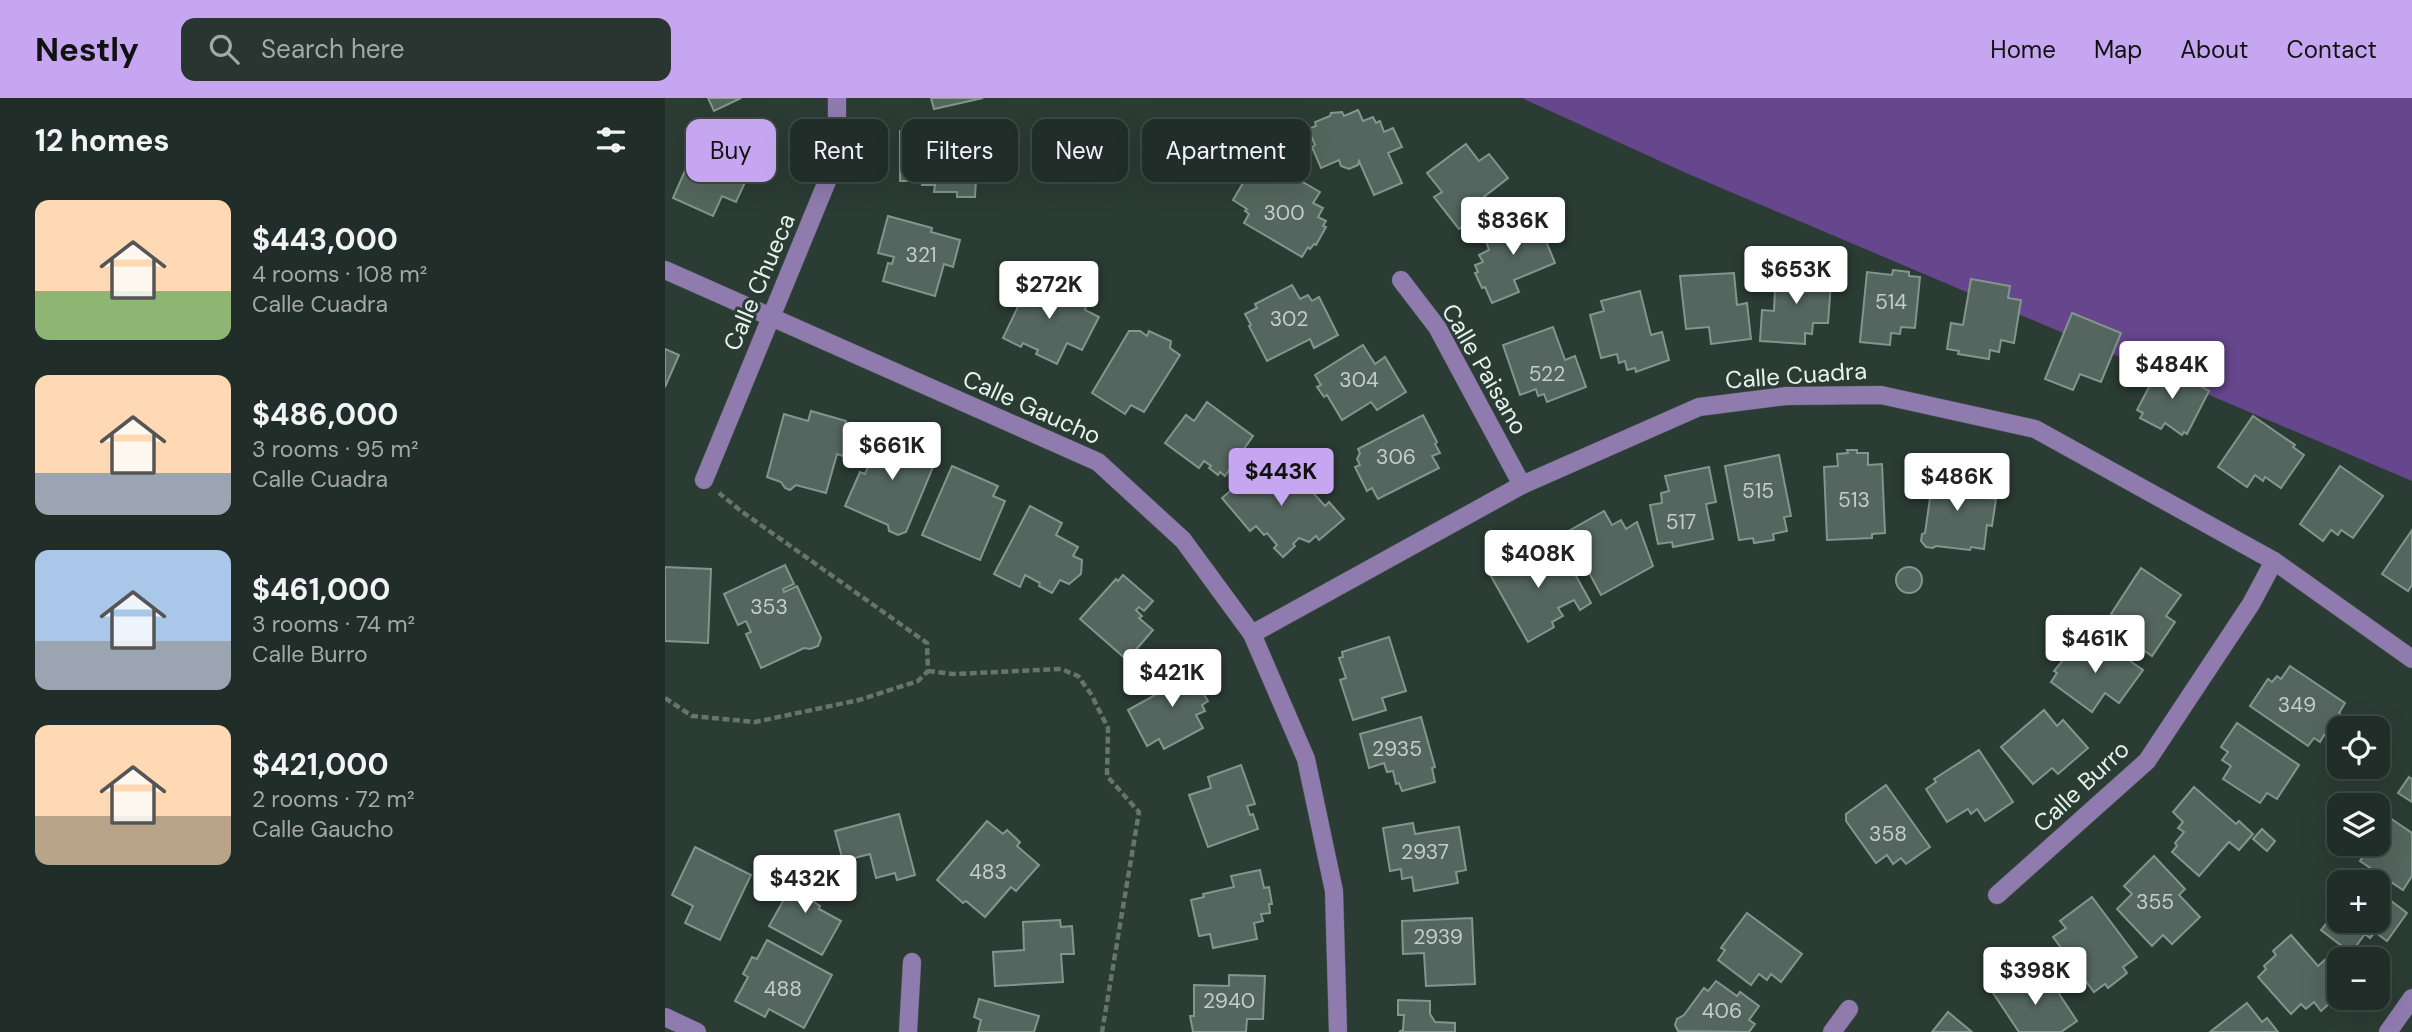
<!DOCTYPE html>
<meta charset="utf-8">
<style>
:root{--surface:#202d28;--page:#283530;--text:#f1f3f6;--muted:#a2a8a8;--line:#3d4945;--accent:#c6a6f0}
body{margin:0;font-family:"DM Sans",sans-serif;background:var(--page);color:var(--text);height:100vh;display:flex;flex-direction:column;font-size:26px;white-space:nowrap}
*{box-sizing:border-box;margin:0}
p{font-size:23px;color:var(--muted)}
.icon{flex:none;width:38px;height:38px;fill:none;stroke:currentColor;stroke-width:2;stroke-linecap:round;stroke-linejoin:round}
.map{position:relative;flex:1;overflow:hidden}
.details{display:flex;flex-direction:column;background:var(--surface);width:665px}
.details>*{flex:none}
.guide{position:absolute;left:21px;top:21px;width:665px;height:63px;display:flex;gap:14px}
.fabs{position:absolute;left:1662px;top:618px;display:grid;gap:14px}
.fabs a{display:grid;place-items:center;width:63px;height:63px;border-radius:14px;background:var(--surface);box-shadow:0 7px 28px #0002,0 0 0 2px var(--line);font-size:35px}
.price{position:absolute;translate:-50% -60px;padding:0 16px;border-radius:7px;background:#fff;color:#222;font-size:23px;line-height:46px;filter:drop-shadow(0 2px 4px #0008)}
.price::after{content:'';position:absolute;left:50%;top:42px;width:21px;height:16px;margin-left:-10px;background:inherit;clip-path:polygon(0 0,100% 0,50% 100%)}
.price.selected{background:var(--accent);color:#111}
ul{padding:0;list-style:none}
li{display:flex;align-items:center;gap:21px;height:175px;padding:0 35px}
li span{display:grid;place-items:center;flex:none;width:196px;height:140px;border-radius:14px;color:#555}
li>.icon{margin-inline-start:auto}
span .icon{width:84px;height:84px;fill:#fffc;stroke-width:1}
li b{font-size:30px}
h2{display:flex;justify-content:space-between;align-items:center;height:84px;padding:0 35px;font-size:30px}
.pill{padding:0 24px;border-radius:14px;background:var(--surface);box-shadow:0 7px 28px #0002,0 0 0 2px var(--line);font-size:24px;line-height:63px}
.pill.selected{background:var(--accent);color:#111}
header{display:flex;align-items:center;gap:42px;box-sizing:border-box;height:98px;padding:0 35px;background:var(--accent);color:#111}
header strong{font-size:33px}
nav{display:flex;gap:38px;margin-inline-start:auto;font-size:24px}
.search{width:490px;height:63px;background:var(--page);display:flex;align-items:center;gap:18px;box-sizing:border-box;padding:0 24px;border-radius:14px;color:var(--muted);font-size:26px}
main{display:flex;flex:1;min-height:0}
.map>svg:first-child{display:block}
</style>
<header>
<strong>Nestly</strong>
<div class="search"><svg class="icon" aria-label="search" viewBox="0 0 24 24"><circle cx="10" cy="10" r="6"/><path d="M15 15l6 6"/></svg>Search here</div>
<nav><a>Home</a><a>Map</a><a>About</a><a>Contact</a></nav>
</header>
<main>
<section class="details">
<h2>12 homes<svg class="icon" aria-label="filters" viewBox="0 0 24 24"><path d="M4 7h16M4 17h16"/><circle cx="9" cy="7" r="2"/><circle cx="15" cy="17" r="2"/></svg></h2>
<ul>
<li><span style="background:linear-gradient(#ffd9b3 65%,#8fb573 0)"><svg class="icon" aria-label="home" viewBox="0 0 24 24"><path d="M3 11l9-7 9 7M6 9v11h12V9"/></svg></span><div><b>$443,000</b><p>4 rooms · 108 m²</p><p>Calle Cuadra</p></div></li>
<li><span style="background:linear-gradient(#ffd9b3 70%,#9aa5b1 0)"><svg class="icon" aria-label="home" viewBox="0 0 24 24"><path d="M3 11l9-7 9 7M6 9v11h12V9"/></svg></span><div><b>$486,000</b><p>3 rooms · 95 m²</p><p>Calle Cuadra</p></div></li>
<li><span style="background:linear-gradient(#a9c7e8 65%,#9aa5b1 0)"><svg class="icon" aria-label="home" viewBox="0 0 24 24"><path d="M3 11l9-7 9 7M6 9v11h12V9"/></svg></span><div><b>$461,000</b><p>3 rooms · 74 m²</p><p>Calle Burro</p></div></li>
<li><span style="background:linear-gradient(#ffd9b3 65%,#b9a48a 0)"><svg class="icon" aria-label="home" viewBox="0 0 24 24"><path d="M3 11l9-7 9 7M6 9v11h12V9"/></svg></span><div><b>$421,000</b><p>2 rooms · 72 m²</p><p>Calle Gaucho</p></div></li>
</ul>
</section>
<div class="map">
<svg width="1747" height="934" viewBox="0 0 1747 934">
<rect width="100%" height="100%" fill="#2b3c35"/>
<polygon fill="#66468c" points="857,0 1747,0 1747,383 1021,75"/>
<g fill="#54665f" stroke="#82968e" stroke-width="2">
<polygon points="43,0 76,0 49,13"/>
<polygon points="266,0 318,0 269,11"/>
<polygon points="693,12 698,23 708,19 711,25 715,23 719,34 728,30 737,49 723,55 737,85 709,97 694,63 693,67 684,71 676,68 674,62 656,70 647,49 650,47 643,31 651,28 650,24 665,18 666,15 677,14 679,18"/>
<polygon points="235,33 308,33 308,47 313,46 310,99 292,99 292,94 269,94 270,87 257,87 257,83 235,83"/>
<polygon points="33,43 73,61 72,63 87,69 71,104 57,98 48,118 8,100"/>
<polygon points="801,46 814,63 824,56 843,80 815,102 821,110 794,131 769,99 777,94 762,75"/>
<polygon points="619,55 627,65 619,72 611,62"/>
<polygon points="617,72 655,94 648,105 658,110 653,119 661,123 658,128 661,129 651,147 649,146 645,151 643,149 637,159 579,125 584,116 580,113 582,111 568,102 585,73 610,84"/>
<polygon points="870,116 877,132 882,130 886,141 881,143 890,165 849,182 854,194 827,205 820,189 817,190 810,175 813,174 810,167 818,164 814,157 824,152 819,138"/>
<polygon points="223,118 267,130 266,134 295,142 288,169 279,166 270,198 218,183 223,165 227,166 229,159 213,155"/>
<polygon points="1095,151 1108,151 1108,164 1095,165"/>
<polygon points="1111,168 1152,170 1151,183 1166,184 1163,225 1148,225 1147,236 1140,235 1140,246 1095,243 1097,212 1109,213"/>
<polygon points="375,172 385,176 387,183 383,191 421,209 420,212 434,219 417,252 402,245 392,266 371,256 373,252 358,245 356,249 338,240 369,175"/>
<polygon points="1228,172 1244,174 1244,178 1255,179 1250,230 1236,229 1235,236 1226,235 1225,247 1195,244 1202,174 1227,177"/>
<polygon points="1069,175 1072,207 1082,205 1086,241 1046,246 1044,229 1021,231 1015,178"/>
<polygon points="1306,181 1345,188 1343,200 1356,202 1349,245 1336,242 1334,254 1325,252 1324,261 1293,256 1294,253 1282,251 1286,225 1298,227"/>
<polygon points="627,187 635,201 643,197 647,203 654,199 673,237 649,250 645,241 602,263 584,228 586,227 580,216 592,210 590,206"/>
<polygon points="975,193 986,237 997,234 1004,262 971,274 970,270 962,272 960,263 954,265 952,256 936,260 925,217 939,213 936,203"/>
<polygon points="1407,215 1456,235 1436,284 1415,276 1408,292 1380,281"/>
<polygon points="888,229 900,262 910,258 921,289 882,304 879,296 873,298 871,291 855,297 838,247"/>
<polygon points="464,233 475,233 482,238 484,233 506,243 505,250 515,257 479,314 466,307 460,316 427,295"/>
<polygon points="698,247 710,266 720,259 741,294 712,312 706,304 677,322 662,297 659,299 652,289 656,287 650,277"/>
<polygon points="0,251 14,257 0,289"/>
<polygon points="1496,266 1544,293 1522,336 1519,334 1517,337 1500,325 1496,331 1475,320 1478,315 1472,312"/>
<polygon points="542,304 588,338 560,378 555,374 553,377 544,370 546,368 539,363 534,370 500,345 521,317 529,323"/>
<polygon points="146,313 181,323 180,328 187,330 178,358 172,356 161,395 131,387 125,392 120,390 116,384 102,379 119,316 143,323"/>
<polygon points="758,317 772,344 770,346 775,355 767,358 774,370 713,401 707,390 702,393 690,369 695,367 692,361 695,355 693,351"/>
<polygon points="1588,318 1630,347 1628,349 1639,357 1616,390 1600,379 1598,383 1590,377 1582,389 1553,369"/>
<polygon points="212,331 273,357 241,434 233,437 224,433 223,427 180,408 195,374 200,376 204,366 199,363"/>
<polygon points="1182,352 1192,352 1192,355 1203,355 1203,367 1217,366 1220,435 1207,436 1207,440 1162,442 1159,369 1173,368 1172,356 1183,355"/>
<polygon points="1114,357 1126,418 1119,419 1122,433 1108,436 1109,442 1089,445 1088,440 1074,442 1060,368"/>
<polygon points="610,360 640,394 644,390 660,408 664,404 679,421 654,442 651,438 644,444 634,440 628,446 630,448 618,459 609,450 612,447 602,435 599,437 591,428 585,433 557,400 595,367 598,370"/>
<polygon points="287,368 333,388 328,398 340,403 315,462 257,437"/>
<polygon points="1675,368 1718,398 1688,440 1676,432 1673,437 1666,432 1658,443 1635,426"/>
<polygon points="1044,369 1051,404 1041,406 1048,441 1008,449 1007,444 993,446 985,407 997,405 996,395 1004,393 1000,378"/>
<polygon points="1269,372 1309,377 1307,390 1316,392 1315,399 1331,401 1327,428 1322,427 1319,451 1306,449 1305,452 1271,448 1268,450 1261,449 1256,443 1257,436 1260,435"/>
<polygon points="365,408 397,425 391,437 413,449 408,458 417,462 416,476 404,486 395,482 387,495 374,488 375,485 360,477 355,489 329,476"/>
<polygon points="939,413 947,427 956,422 961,431 972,424 988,468 936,497 902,434"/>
<polygon points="1747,432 1747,487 1743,493 1717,476"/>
<polygon points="895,449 926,505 915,512 909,502 893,510 898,518 887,524 889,529 863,544 822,471 852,453 862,471 869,468 867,465"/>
<polygon points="120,467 129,486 118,491 119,494 132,488 156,540 153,548 145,551 139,550 96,570 81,536 86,534 81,523 73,527 59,496"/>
<polygon points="0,469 46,471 43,545 0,543"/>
<circle cx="1244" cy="482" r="13"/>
<polygon points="1476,470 1516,497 1501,518 1510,524 1487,558 1458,538 1465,528 1446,516"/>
<polygon points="458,477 488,503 479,513 474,509 471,512 477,518 474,520 488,532 462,562 415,521 451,481 453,483"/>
<polygon points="724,539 741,593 717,600 721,612 688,622 675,582 681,580 674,560 678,559 677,554"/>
<polygon points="1416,540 1442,559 1448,551 1478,572 1454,605 1440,595 1427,614 1386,584 1392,575 1389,573"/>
<polygon points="521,565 530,582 534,580 541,593 538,595 543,603 537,607 540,613 531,617 538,630 499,651 494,641 482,648 463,612 501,591 495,579"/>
<polygon points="1625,568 1680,605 1674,615 1679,619 1665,641 1659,637 1655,644 1649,640 1643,648 1585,608 1603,581 1607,584 1612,578 1616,581"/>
<polygon points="1379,612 1392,628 1398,622 1423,650 1393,676 1387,670 1368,686 1336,649"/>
<polygon points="756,619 770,669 767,670 770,684 737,693 734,685 731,686 728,673 722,674 719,665 704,670 695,636"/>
<polygon points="1572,625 1634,667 1612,701 1602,695 1595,705 1558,681 1566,668 1557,662 1563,654 1556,649"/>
<polygon points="1314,652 1348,704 1320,723 1312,711 1306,716 1303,711 1282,724 1261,691 1271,684 1269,681"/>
<polygon points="576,667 590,706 582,708 585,717 588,716 593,731 543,749 524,697 546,690 543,679"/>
<polygon points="1744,679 1747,681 1747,704 1733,695"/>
<polygon points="1221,687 1265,749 1241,766 1236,760 1228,766 1222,757 1211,765 1181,723 1181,716"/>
<polygon points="1529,689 1571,726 1574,723 1588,736 1574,752 1564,744 1534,778 1507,754 1512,748 1510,745 1519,734 1513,730 1518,724 1508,714"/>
<polygon points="234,716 250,777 232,782 230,775 211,780 205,756 178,763 170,733"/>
<polygon points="1725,720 1747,735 1747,778 1738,792 1695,763 1702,753 1699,751 1703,746 1713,746 1713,737"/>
<polygon points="322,723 338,736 342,732 355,744 352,748 374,767 351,793 346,789 320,819 301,803 298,805 272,782"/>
<polygon points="748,725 750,736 794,729 801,772 791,774 793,785 749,793 747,779 737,781 736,771 725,773 718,730"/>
<polygon points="1597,731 1610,743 1602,753 1588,741"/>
<polygon points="30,749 86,777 55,842 20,825 28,808 7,797"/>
<polygon points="1489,758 1520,791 1514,797 1535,819 1507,846 1498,837 1487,848 1452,811 1467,796 1459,788"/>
<polygon points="136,771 160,784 149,804 155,808 154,811 176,823 157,857 104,828"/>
<polygon points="595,772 599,790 604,789 607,806 604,806 605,815 596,816 598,823 589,825 592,841 548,850 545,836 534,838 526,802 539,799 538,796 569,789 566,778"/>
<polygon points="1713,793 1742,815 1722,843 1710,834 1705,840 1700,836 1686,855 1656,832 1664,822 1661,820 1675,801 1675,822 1713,822"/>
<polygon points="1427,799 1472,859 1458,869 1462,875 1443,890 1440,886 1429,894 1388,839 1401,830 1395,823"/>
<polygon points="1082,815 1137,856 1116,884 1106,876 1102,882 1094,876 1086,887 1053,862 1060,852 1056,850"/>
<polygon points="807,820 810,886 761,888 759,855 738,856 737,823"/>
<polygon points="395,822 396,829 407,828 409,856 396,856 398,884 330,888 328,854 359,852 358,824"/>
<polygon points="1626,837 1653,868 1662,860 1675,874 1675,896 1656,913 1649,904 1641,911 1636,906 1626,916 1593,879 1601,871 1599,868 1611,857 1608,853"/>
<polygon points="102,842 167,877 139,930 104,911 100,919 70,903 83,879 78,876 87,859 92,861"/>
<polygon points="564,877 600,878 598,921 582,921 581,934 528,934 525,918 529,918 529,887 564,888"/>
<polygon points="1351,879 1357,889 1365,884 1368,890 1379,883 1382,888 1387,885 1412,923 1396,934 1354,934 1328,895"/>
<polygon points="1051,883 1072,898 1075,894 1094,908 1084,922 1090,926 1084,934 1013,933 1010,927 1012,921 1019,917 1039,890 1043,893"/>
<polygon points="314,901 374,918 369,934 313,934 316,922 309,919"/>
<polygon points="733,902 765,903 765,916 770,924 790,925 790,934 734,934 738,932 739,917 733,917"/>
<polygon points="1582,905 1597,924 1602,920 1613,934 1545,934"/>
<polygon points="1283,914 1307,934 1267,934"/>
</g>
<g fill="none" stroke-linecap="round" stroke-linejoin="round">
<defs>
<g id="minor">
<polyline points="0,172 433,364 518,442 587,536 641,661 669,793 673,934"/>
<polyline points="736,182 772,229 857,387"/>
<polyline points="39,382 172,59 172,0"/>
<polyline points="587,536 857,387 1034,309 1121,298 1216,297 1370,331 1609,463 1747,561"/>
<polyline points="1332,797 1482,663 1586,506 1609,463"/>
<polyline points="0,919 32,934"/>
<polyline points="243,934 247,864"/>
<polyline points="1167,934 1184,911"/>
<polyline points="1723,934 1747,900"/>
</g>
</defs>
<use href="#minor" stroke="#495952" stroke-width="19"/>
<g stroke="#65746d" stroke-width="4.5" stroke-dasharray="7 3.5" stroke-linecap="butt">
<polyline points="263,573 288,576 396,571 413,578 426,596 443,630 442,678 474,714 437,934"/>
<polyline points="0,600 27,618 90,624 194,602 253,583 263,573 262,545 76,413 54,395"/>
</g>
<use href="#minor" stroke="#907baf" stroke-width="18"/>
</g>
<g text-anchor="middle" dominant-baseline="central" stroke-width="6" stroke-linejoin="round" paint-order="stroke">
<g font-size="21" fill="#c2ceca">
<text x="619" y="115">300</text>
<text x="256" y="157">321</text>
<text x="1226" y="204">514</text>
<text x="624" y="221">302</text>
<text x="882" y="276">522</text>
<text x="694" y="282">304</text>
<text x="731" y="359">306</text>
<text x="1093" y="393">515</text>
<text x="1189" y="402">513</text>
<text x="1016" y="424">517</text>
<text x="104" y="509">353</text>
<text x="1632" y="607">349</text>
<text x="732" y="651">2935</text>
<text x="1223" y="736">358</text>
<text x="760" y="754">2937</text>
<text x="323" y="774">483</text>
<text x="1490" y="804">355</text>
<text x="773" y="839">2939</text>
<text x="118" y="891">488</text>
<text x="564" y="903">2940</text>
<text x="1057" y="913">406</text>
</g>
<g font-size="24" fill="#e7f1ed" stroke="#2b3c35">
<text transform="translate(94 184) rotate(-67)">Calle Chueca</text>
<text transform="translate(820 271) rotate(60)">Calle Paisano</text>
<text transform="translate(1131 277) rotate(-4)">Calle Cuadra</text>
<text transform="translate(367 309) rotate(24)">Calle Gaucho</text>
<text transform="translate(1416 688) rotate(-43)">Calle Burro</text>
</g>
</g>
</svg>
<div class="fabs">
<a><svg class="icon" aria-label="locate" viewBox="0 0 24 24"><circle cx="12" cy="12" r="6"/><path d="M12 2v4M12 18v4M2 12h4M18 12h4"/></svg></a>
<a><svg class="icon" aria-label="layers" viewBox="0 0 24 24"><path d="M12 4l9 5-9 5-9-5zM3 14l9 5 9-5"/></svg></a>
<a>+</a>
<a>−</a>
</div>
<b class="price" style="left:848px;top:159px">$836K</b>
<b class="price" style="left:1131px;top:208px">$653K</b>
<b class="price" style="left:384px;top:223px">$272K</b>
<b class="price" style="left:1507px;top:303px">$484K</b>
<b class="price" style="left:227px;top:384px">$661K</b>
<b class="price selected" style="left:616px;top:410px">$443K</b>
<b class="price" style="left:1292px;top:415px">$486K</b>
<b class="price" style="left:873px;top:492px">$408K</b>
<b class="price" style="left:1430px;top:577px">$461K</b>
<b class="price" style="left:507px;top:611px">$421K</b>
<b class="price" style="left:140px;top:817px">$432K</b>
<b class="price" style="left:1370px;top:909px">$398K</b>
<div class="guide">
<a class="pill selected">Buy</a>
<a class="pill">Rent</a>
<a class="pill">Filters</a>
<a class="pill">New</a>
<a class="pill">Apartment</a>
</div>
</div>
</main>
